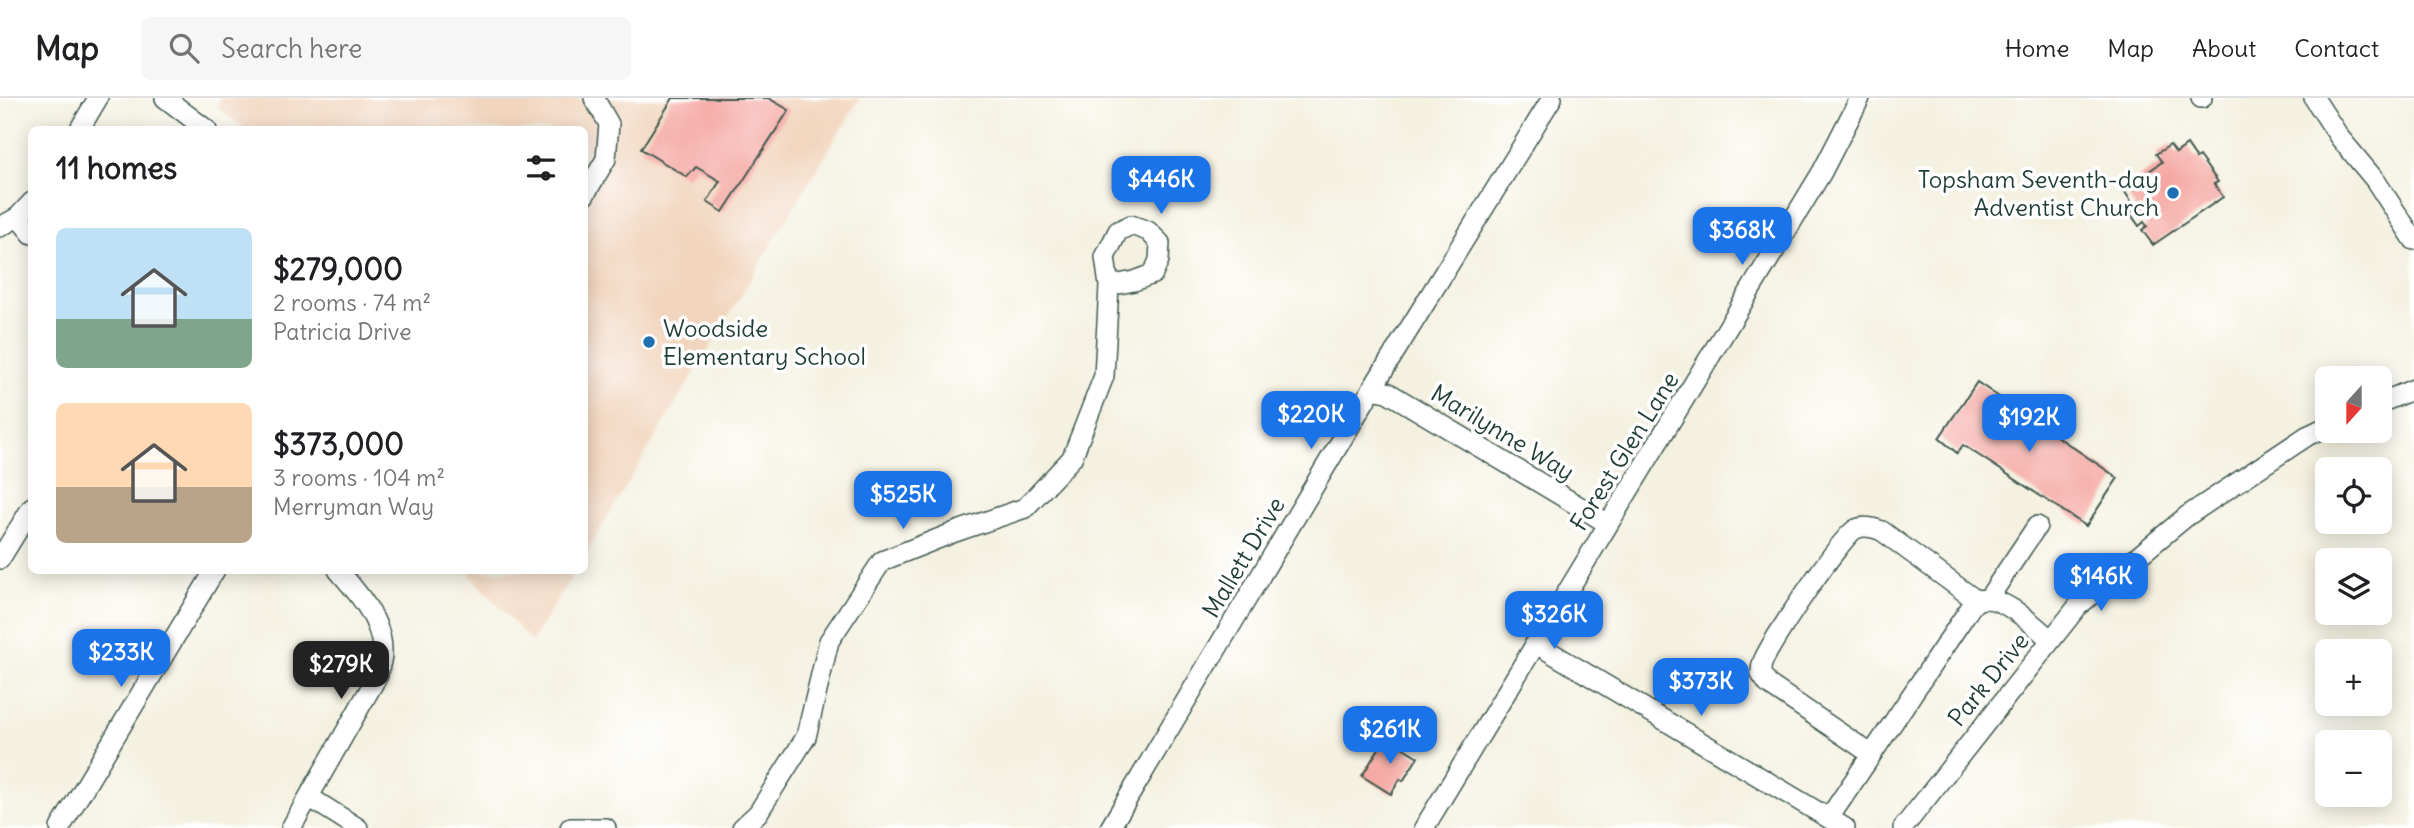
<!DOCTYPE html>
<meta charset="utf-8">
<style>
:root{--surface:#fff;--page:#f6f6f6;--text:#202124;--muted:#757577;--line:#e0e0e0;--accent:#1a73e8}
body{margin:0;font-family:Delius,sans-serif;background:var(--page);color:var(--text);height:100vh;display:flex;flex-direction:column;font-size:26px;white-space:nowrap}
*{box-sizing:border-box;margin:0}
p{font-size:23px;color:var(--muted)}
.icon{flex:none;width:38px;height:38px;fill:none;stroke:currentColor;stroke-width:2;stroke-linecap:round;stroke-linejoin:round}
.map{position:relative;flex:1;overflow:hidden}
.details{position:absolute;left:28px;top:28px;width:560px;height:448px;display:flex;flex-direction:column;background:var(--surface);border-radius:10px;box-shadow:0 4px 18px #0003}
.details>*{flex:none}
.needle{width:46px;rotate:201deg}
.buttons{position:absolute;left:2315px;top:268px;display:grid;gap:14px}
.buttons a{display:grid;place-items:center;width:77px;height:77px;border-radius:10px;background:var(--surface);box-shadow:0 4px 18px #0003;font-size:35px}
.price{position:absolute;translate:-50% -60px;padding:0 16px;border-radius:14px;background:var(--accent);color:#fff;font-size:23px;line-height:46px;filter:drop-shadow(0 2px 4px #0008)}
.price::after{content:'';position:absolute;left:50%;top:42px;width:21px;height:16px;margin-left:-10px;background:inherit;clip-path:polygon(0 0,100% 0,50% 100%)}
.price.current{background:#222;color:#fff}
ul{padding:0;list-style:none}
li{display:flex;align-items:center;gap:21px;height:175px;padding:0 28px}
li span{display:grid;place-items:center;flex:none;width:196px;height:140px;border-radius:10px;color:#555}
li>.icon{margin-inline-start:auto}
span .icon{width:84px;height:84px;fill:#fffc;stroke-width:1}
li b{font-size:30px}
h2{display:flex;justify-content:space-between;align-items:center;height:84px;padding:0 28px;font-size:30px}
header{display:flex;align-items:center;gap:42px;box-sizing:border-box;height:98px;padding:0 35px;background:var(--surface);border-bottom:2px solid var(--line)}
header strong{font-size:33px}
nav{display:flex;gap:38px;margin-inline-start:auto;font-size:24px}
.search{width:490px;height:63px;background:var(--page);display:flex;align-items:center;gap:18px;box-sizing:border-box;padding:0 24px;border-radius:10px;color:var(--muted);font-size:26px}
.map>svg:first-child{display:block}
</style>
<header>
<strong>Map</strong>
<div class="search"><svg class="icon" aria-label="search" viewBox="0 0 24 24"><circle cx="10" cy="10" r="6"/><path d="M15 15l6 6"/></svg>Search here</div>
<nav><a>Home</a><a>Map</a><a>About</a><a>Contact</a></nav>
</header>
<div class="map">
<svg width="2414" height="730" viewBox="0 0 2414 730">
<rect width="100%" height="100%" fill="#fff"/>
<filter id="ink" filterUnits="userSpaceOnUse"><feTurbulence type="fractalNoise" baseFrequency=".0143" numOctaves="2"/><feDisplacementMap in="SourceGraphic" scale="14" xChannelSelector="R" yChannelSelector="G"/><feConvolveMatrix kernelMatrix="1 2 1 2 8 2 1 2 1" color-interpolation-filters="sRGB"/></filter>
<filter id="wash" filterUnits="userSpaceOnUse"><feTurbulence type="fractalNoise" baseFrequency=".00686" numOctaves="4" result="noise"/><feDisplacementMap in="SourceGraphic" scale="28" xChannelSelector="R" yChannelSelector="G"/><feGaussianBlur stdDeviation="1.57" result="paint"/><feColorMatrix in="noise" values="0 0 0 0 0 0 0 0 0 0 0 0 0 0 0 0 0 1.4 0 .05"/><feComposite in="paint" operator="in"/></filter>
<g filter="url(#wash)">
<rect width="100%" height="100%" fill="#f4f1e0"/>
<g fill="#f2d5be">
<polygon points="221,0 860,0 585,456 584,32 246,31 216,9"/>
<polygon points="467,473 575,473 531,544"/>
</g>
<g id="blocks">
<g fill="#f5a8a3">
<polygon points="673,0 768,0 789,12 723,114 707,104 720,83 696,69 687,79 641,51"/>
<polygon points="2170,47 2176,55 2187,47 2196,60 2199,58 2218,84 2214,86 2223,99 2153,147 2142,132 2147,128 2144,124 2139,128 2130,115 2136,111 2123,91 2162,64 2156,56"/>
<polygon points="1977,284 2118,380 2086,428 1963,347 1957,355 1939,340"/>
<polygon points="1386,639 1418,659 1403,683 1400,681 1391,696 1362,678"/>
</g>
</g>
</g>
<g filter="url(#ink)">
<use href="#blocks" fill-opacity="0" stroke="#3f584e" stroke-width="2"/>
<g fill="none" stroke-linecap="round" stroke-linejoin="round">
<defs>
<g id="minor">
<polyline points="165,0 207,32"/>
<polyline points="2201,0 2202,0"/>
<polyline points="2314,0 2340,40 2375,82 2414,142"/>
<polyline points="79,32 98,0"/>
<polyline points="584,98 606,61 609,26 594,0"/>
<polyline points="18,119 32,136"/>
<polyline points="0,129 18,119 32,104"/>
<polyline points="1372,291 1387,294 1607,425"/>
<polyline points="2380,305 2414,291"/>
<polyline points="0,461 32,409"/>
<polyline points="1988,501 2037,428"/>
<polyline points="1535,545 1845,730"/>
<path d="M1871 656 1768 586 1761 576C1761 575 1761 567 1762 566 1767 549 1842 437 1856 431 1864 427 1874 430 1882 433L1977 503"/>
<polyline points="309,699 358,730"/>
<path d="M1829 720 1966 516C1969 512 1973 505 1977 503 1998 492 2036 529 2051 542"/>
<polyline points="60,730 215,472"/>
<path d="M291 730 378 577C379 570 382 562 382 555 383 523 358 495 338 472"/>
<polyline points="570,730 606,730"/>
<polyline points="742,730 758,715 806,639 829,543 882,463 955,434 1025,410 1072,360 1104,278 1109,188 1105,159 1118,133 1131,127 1148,133 1160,145 1159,162 1153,176 1134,183 1109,188"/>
<polyline points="1110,730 1372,291 1552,0"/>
<polyline points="1424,730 1822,74 1860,0"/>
<polyline points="1903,730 2078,508 2187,418 2307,338 2328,328"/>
</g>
</defs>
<use href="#minor" stroke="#3f584e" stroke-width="22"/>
<use href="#minor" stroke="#fff" stroke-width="19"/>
</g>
</g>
<g fill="#1f6fb2" stroke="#fff" stroke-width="2.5">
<circle cx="2173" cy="95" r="7"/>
<circle cx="649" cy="244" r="7"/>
</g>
<g text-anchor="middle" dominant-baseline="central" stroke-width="7" stroke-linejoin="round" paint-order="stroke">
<g font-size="24" fill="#1f3d34" stroke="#fff" text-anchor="end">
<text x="2159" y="81">Topsham Seventh-day<tspan x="2159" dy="28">Adventist Church</tspan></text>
<text x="663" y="230" text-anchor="start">Woodside<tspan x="663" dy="28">Elementary School</tspan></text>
</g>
<g font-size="24" fill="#1f3d34" stroke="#fff">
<text transform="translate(1503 334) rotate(31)">Marilynne Way</text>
<text transform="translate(1624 353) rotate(-58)">Forest Glen Lane</text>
<text transform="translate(1243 459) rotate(-59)">Mallett Drive</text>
<text transform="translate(1988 581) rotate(-51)">Park Drive</text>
</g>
</g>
</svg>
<div class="buttons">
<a><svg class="needle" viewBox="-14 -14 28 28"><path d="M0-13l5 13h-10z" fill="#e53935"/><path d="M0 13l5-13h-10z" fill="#757577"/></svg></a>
<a><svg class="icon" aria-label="locate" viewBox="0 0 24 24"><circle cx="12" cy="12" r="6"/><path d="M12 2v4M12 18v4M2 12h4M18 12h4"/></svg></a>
<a><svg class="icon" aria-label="layers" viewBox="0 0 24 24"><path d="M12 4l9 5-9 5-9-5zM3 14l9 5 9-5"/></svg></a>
<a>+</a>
<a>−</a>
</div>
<b class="price" style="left:1161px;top:118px">$446K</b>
<b class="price" style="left:1742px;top:169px">$368K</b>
<b class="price" style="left:1311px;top:353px">$220K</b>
<b class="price" style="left:2029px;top:356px">$192K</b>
<b class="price" style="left:903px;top:433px">$525K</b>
<b class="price" style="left:2101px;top:515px">$146K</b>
<b class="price" style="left:1554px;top:553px">$326K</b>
<b class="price" style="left:121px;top:591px">$233K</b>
<b class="price current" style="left:341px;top:603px">$279K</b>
<b class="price" style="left:1701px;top:620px">$373K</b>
<b class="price" style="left:1390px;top:668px">$261K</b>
<section class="details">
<h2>11 homes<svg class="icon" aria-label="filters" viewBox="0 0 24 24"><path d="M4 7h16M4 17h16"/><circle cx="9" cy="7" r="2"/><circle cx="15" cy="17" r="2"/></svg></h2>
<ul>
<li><span style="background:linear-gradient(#bfe0f5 65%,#7fa58c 0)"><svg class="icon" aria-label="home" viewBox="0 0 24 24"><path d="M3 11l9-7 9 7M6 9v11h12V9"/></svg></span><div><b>$279,000</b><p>2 rooms · 74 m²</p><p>Patricia Drive</p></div></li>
<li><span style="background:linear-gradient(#ffd9b3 60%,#b9a48a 0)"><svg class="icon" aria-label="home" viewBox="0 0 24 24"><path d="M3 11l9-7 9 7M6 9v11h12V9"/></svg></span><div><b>$373,000</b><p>3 rooms · 104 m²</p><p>Merryman Way</p></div></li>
</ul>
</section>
</div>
